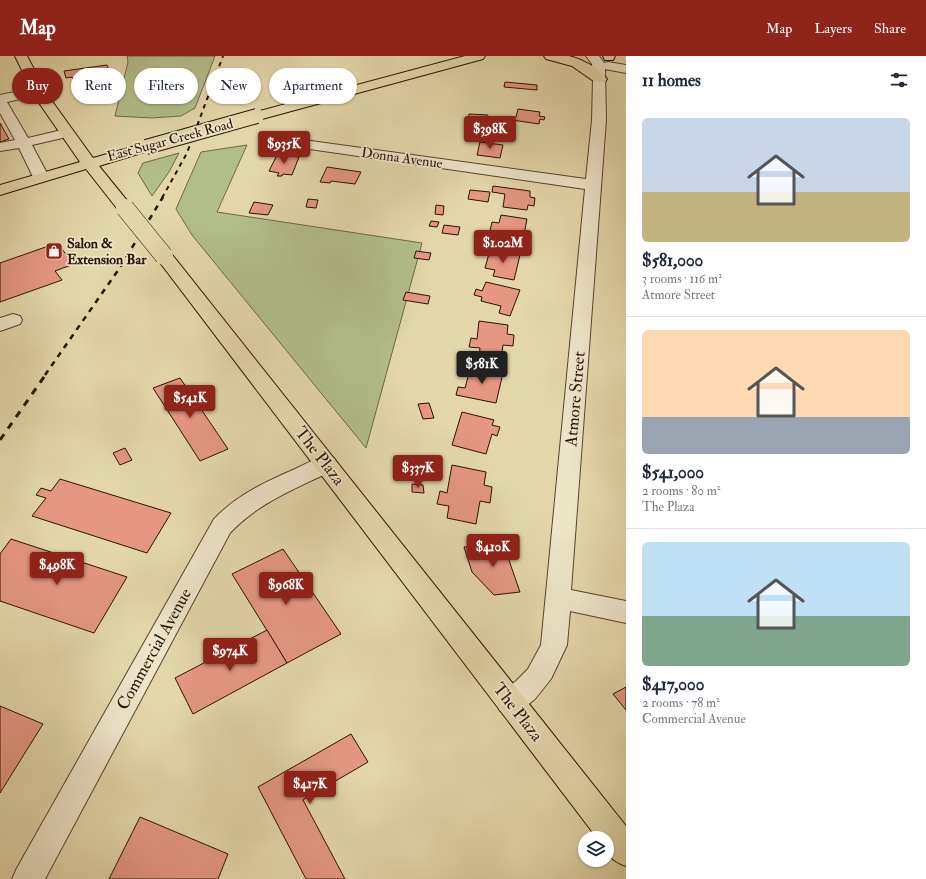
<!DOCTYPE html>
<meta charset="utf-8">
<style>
:root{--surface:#fff;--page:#f2f2f3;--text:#1f2937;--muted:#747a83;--line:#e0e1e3;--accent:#8f2418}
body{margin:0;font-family:"IM FELL Double Pica",serif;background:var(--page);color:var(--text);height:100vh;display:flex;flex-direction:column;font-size:15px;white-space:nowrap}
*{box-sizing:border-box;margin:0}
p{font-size:13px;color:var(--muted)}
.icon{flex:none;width:22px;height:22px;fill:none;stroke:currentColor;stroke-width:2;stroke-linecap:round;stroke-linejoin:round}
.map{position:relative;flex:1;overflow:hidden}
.details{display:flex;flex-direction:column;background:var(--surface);width:300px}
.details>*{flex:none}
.hud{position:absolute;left:12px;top:12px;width:380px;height:36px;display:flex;gap:8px}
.buttons{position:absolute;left:578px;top:775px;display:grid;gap:8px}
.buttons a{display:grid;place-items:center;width:36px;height:36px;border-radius:50%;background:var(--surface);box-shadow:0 1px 3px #0004;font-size:20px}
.price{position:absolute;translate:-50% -34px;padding:0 9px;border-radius:4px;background:var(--accent);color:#fff;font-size:13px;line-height:26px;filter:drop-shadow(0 1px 2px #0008)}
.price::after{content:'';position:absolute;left:50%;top:24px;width:12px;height:9px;margin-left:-6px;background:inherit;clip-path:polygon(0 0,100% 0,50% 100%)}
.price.active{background:#222;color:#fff}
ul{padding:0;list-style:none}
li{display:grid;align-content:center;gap:8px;height:212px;padding:0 16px}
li+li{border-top:1px solid var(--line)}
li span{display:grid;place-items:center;height:124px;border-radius:6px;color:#555}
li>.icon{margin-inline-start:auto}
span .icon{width:72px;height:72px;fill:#fffc;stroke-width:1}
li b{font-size:17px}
h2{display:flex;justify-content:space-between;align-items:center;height:48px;padding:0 16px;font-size:17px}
.tag{padding:0 14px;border-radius:18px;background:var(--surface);box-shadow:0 1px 3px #0004;font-size:14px;line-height:36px}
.tag.active{background:var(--accent);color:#fff}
header{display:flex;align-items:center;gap:24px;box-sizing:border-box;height:56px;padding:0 20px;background:var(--accent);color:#fff}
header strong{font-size:19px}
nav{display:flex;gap:22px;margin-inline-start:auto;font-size:14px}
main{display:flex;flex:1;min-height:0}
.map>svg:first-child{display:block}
</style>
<header>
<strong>Map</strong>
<nav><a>Map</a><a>Layers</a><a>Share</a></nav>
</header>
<main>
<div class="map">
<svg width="626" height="823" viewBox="0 0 626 823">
<rect width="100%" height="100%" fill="#e3d7aa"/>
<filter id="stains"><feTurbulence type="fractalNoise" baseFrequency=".005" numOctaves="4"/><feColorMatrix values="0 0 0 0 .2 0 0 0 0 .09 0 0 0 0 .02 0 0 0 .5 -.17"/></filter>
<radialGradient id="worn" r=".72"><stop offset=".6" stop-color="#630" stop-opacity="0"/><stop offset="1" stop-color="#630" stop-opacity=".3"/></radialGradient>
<g fill="#b2be8a" stroke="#6e6846">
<polygon points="127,0 215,0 195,52 181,60 152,62 115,60 128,6"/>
<polygon points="247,89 217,156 422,187 366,392 192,179 176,153 201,96"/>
<polygon points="179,97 169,116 152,140 138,117 143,107"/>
</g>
<g fill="#e59782" stroke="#2a1201">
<polygon points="107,9 111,19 73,24 72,21 66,22 64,15"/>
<polygon points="505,26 537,29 537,34 504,31"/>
<polygon points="518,53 540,56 539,60 545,61 544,64 540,63 539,68 512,64 512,61 516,61"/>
<polygon points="469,58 488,59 486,67 468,65"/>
<polygon points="0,67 9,83 0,86"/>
<polygon points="480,86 503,89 500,102 477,99"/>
<polygon points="277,99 299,101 292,119 283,118 282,120 277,120 279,117 269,115"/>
<polygon points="327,111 361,116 355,128 331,125 330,127 320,126"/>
<polygon points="493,130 530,135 530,141 535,142 534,150 528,149 527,154 503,151 505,138 492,136"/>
<polygon points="470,134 490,136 488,146 468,143"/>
<polygon points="308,143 318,144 316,152 306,151"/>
<polygon points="254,146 273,149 268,159 249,157"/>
<polygon points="436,149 444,150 443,159 435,158"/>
<polygon points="501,159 527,163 523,184 489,179 492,166 499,167"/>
<polygon points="431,165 439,166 437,171 429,170"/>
<polygon points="444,169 460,171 458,179 442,177"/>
<polygon points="57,187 74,208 55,215 62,224 0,246 0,207"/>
<polygon points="490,194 520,199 514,224 493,220 495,214 485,212"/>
<polygon points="416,195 431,197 429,204 414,202"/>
<polygon points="486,226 520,234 510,260 499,257 501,250 481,245 482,241 474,239 476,233 482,235"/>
<polygon points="406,236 430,240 428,248 403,244"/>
<polygon points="479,265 508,269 507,278 514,279 513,290 503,289 501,304 479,301 480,292 469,291 471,282 477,283"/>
<polygon points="471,310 503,317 496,347 456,339 458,331 465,332"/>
<polygon points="180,322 228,393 200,405 153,332"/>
<polygon points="429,347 434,362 423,363 418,348"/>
<polygon points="462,356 494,364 492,369 500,371 497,380 492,378 486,398 452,389"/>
<polygon points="125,392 132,404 120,409 113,397"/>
<polygon points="452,409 486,416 484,429 492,431 490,447 480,445 476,468 447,462 449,450 437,448 440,435 447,437"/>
<polygon points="60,423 171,457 147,497 32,460 46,442 36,439 41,432 51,435"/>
<polygon points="412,428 423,429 424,437 412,436"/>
<polygon points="11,483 127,521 94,577 0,545 0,498"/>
<polygon points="503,487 520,536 494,539 472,516 464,491"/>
<polygon points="283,493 341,578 287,607 232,518"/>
<polygon points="267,574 287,607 193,658 175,622"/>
<polygon points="626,631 626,654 613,638"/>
<polygon points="0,650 43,668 0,737"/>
<polygon points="351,678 368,706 303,744 345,823 306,823 258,731"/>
<polygon points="140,761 228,798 218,823 109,823"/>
</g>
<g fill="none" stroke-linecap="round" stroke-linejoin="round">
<defs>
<g id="minor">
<polygon points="586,0 599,0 604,7 608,6 626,9 626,17 605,13 606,64 571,534 626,545 626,567 570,555 567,589 551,623 535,643 520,655 510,659 500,655 496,646 500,637 516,625 528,613 541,589 585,133 282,89 277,88 275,85 277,82 282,81 586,123 592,64 593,23 592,8"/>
<polygon points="38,31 43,32 45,35 43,38 7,46 28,82 66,73 71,74 73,77 71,80 32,89 49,121 46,124 41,126 36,124 33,121 19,92 0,95 0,87 15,84 0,57 0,39"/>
<polygon points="13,258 20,260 22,264 20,268 0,275 0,262"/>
<path d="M326 400 334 402 337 408 334 414C297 432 259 446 230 477L45 823H12L17 812 214 463C237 439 265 426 295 413 305 408 315 403 326 400Z"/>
</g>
<g id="major">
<polygon points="15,0 27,0 49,41 93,102 146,87 151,88 153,91 151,94 99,110 133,152 131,155 125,157 119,155 86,113 0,139 0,129 80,106 35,41"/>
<polygon points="465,0 485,0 483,3 262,63 257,64 252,63 250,60 252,57"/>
<path d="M544 0C552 0 561 0 569 0 582 3 599 12 607 23L605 26H595L572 10 546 3Z"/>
<polygon points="603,0 615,0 613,4 605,4"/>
<path d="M164 195 170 196 626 770V810C610 804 607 799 607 782H597L158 204 155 200 158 196Z"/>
</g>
</defs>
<use href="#minor" stroke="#58432b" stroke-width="2"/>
<use href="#major" stroke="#2a1201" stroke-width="2"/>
<use href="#minor" fill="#ede5c8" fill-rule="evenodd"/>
<use href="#major" fill="#e3d7aa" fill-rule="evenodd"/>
<polyline stroke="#2a1201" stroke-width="2" stroke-dasharray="4.5 4.5" stroke-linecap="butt" points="162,142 187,97 223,0"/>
<polyline stroke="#2a1201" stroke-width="2.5" stroke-dasharray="5.5 5.5" stroke-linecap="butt" points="45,319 119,213 163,141"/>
<polyline stroke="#2a1201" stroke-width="3" stroke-dasharray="7 7" stroke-linecap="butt" points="0,384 46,318"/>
<defs>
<polyline id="major-bridge-far1" points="146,91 257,60"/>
<polyline id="major-bridge" points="125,152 164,200"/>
</defs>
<use href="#major-bridge-far1" stroke="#2a1201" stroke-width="16" stroke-linecap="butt"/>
<use href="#major-bridge" stroke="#2a1201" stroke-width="19" stroke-linecap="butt"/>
<use href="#major-bridge-far1" stroke="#e3d7aa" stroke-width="14"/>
<use href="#major-bridge" stroke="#e3d7aa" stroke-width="18"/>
</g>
<defs>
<symbol id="shop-square" viewBox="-11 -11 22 22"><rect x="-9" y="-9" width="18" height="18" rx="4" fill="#8f2418" stroke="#ede5c8"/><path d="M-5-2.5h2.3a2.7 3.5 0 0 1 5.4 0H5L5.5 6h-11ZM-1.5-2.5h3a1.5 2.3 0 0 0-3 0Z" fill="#fff"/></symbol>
</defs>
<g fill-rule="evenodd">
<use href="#shop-square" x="44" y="185" width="20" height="20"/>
</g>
<g text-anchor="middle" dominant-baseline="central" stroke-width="3.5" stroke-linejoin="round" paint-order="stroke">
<g font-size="14" fill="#2a1201" stroke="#ede5c8">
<text transform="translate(170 84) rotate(-15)">East Sugar Creek Road</text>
<text transform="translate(402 102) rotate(8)">Donna Avenue</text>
</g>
<g font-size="14" font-weight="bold" fill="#2a1201" stroke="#ede5c8" text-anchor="start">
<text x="67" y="187">Salon &amp;<tspan x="67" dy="16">Extension Bar</tspan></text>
</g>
<g font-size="17" fill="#2a1201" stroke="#ede5c8">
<text transform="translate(575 343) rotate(-85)">Atmore Street</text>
<text transform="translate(320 400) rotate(52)">The Plaza</text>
<text transform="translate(154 593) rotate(-61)">Commercial Avenue</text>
<text transform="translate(518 656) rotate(52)">The Plaza</text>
</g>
</g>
<rect width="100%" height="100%" filter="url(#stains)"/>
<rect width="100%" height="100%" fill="url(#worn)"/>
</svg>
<div class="buttons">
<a><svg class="icon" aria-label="layers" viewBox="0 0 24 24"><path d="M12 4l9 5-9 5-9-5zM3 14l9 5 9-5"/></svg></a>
</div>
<b class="price" style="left:490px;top:94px">$398K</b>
<b class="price" style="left:284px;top:109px">$935K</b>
<b class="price" style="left:503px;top:208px">$1.02M</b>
<b class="price active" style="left:482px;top:329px">$581K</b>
<b class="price" style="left:190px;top:363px">$541K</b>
<b class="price" style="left:418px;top:433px">$337K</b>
<b class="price" style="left:493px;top:512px">$410K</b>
<b class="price" style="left:57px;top:530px">$498K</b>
<b class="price" style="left:286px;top:550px">$968K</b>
<b class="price" style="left:230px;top:616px">$974K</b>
<b class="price" style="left:310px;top:749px">$417K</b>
<div class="hud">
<a class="tag active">Buy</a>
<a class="tag">Rent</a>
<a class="tag">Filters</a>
<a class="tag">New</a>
<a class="tag">Apartment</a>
</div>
</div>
<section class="details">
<h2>11 homes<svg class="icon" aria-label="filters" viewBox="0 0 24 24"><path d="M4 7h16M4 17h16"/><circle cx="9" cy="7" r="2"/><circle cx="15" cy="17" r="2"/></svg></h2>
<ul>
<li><span style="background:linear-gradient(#c9d6e8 60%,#c2b280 0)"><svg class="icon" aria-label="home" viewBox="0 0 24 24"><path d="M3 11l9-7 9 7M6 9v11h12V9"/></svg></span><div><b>$581,000</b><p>3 rooms · 116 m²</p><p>Atmore Street</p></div></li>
<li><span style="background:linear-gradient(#ffd9b3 70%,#9aa5b1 0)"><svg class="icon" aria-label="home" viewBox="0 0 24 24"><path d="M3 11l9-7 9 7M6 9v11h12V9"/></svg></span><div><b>$541,000</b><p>2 rooms · 80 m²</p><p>The Plaza</p></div></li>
<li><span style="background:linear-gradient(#bfe0f5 60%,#7fa58c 0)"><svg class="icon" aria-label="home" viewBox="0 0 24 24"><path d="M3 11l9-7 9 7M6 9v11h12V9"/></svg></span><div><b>$417,000</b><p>2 rooms · 78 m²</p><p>Commercial Avenue</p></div></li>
</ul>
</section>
</main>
